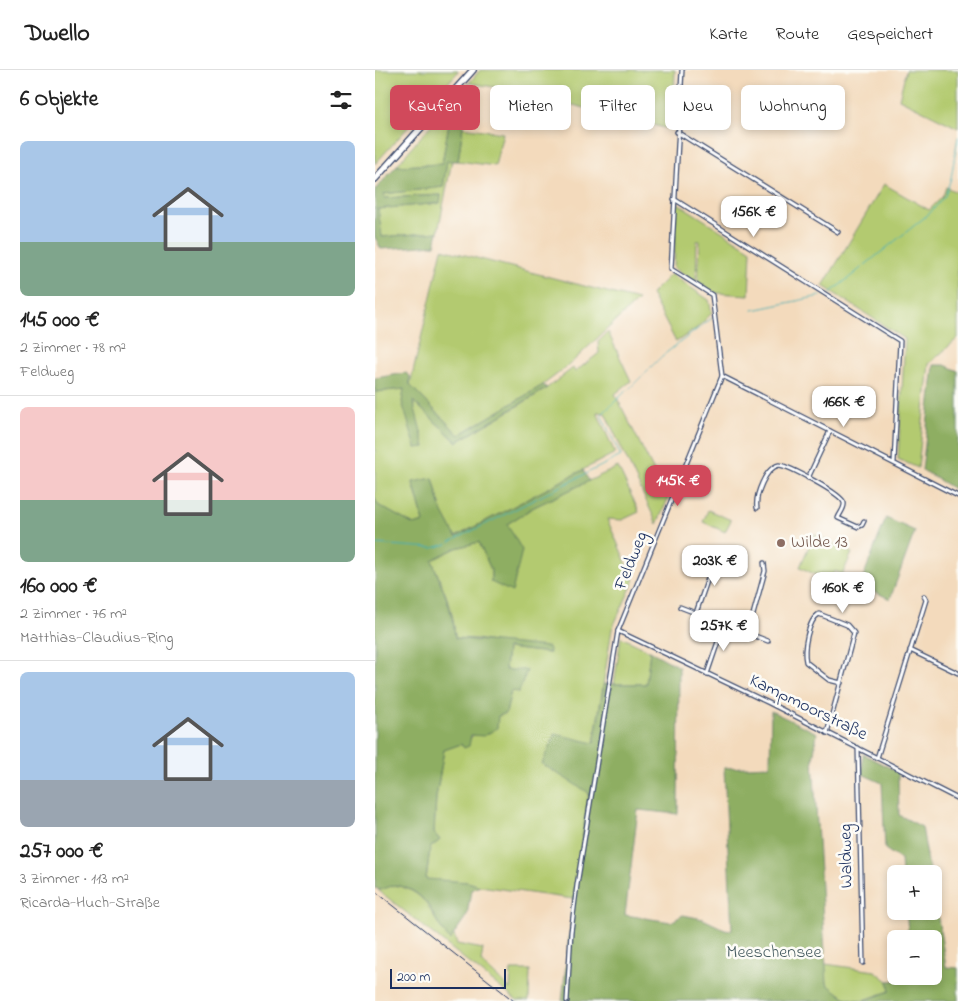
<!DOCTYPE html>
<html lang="de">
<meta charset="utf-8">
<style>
:root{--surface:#fff;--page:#f6f6f6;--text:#222;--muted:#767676;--line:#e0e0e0;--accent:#d1495b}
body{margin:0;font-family:"Indie Flower",sans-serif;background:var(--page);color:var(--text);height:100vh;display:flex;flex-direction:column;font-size:19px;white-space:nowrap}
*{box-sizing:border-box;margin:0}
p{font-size:16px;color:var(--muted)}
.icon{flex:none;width:28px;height:28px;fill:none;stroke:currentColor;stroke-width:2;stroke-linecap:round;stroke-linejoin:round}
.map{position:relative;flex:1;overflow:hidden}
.side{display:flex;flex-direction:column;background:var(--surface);width:375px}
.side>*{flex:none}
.guide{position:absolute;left:15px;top:15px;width:475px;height:45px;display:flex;gap:10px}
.tools{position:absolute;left:512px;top:795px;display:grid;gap:10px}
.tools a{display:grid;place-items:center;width:55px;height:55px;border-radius:8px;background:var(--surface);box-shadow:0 2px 8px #0003;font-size:25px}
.scale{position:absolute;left:15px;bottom:12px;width:116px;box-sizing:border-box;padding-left:5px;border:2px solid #1b2f5e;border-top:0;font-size:14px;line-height:18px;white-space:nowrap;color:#1b2f5e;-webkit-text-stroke:4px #fdfcf7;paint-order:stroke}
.price{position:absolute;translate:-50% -42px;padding:0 11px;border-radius:10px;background:#fff;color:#222;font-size:16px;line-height:32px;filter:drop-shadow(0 1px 2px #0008)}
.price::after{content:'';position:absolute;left:50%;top:30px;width:15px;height:11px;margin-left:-8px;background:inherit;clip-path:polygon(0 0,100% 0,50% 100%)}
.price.active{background:var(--accent);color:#fff}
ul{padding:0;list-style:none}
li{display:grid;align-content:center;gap:10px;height:265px;padding:0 20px}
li+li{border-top:1px solid var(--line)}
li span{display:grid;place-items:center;height:155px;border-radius:8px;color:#555}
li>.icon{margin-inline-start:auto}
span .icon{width:90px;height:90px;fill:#fffc;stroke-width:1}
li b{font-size:21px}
h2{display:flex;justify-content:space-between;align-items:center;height:60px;padding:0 20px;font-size:21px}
.chip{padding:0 18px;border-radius:8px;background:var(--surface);box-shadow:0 2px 8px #0003;font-size:18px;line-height:45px}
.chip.active{background:var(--accent);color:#fff}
header{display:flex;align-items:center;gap:30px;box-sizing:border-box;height:70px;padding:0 25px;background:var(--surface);border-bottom:1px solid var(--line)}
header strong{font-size:24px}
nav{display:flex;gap:28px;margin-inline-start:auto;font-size:18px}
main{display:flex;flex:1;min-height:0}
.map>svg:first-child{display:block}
</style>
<header>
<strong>Dwello</strong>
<nav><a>Karte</a><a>Route</a><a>Gespeichert</a></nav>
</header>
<main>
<section class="side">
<h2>6 Objekte<svg class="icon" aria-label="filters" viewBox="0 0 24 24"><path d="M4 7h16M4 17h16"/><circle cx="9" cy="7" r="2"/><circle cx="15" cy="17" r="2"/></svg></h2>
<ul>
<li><span style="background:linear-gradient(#a9c7e8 65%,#7fa58c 0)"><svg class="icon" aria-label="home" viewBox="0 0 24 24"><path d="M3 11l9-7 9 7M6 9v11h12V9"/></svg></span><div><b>145 000 €</b><p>2 Zimmer · 78 m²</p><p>Feldweg</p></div></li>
<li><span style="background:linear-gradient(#f6c9c9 60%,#7fa58c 0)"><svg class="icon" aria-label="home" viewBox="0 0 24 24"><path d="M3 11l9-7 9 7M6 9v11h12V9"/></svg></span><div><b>160 000 €</b><p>2 Zimmer · 76 m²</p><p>Matthias-Claudius-Ring</p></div></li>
<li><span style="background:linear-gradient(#a9c7e8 70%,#9aa5b1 0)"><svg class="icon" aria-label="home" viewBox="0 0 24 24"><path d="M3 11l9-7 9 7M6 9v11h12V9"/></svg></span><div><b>257 000 €</b><p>3 Zimmer · 113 m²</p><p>Ricarda-Huch-Straße</p></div></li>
</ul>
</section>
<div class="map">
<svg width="583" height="931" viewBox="0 0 583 931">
<rect width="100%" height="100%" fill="#fdfcf7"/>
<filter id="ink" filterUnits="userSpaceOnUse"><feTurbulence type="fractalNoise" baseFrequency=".02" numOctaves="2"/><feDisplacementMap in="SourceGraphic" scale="10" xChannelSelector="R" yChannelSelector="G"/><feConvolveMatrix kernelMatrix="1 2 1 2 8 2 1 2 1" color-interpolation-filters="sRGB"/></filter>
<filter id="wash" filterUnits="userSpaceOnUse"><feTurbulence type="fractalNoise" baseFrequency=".0096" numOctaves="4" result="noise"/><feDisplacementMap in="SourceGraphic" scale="20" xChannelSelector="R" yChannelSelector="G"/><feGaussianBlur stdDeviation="1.12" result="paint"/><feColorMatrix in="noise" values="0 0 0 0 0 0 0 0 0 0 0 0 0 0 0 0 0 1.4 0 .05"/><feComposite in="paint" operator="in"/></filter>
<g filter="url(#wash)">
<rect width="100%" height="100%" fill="#f3dabc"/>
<g fill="#b3ca6f" stroke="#677c66">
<polygon points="0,0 83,0 82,3 0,94"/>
<polygon points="105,0 300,0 298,60 138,20 94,13"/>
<polygon points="531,0 583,0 583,58 524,29"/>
<polygon points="79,28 80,33 76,41 67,94 21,96"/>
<polygon points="88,57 128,63 120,96 83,91"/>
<polygon points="72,90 77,90 63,162 7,167 3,139 65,133 66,125 9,128 9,124 68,117"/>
<polygon points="509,114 554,140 568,126 571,117 583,123 583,268 554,294 543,398 523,389 530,269 448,216"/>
<polygon points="301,132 376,180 374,225 341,223 323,212 325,171 322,171 321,212 299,198"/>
<polygon points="67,179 263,230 194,295 168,315 84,365 35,315"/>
<polygon points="296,204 334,230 337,243 322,258 301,272 276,224"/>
<polygon points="233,262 256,311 240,324 293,429 282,454 230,343 222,342 240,383 80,467 66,439 58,408 38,413 49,452 39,455 2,435 0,428 0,322 29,319 41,377 50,377 37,330 82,372 168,321 198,298 200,302 224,283 223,272"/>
<path d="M243 397 264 442 247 450 232 449 259 511 237 559 219 673 214 723 198 829 105 816 93 812 51 810 55 778 65 770 59 763 61 727 69 680 86 674 89 678C98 662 114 648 131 643L136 621 152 601 130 600 132 578 175 583 102 569 80 568C80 540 66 515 57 490L81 478 104 472 116 500V512L132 454 159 437Z"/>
<polygon points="333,440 356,450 350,462 328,452"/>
<polygon points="439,464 477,483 467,505 460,501 455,512 425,497"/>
<polygon points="246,567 275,581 271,614 239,614"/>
<path d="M19 815C58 823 53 847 75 869L79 865 82 874 108 879 106 892 135 919 136 900H155L154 931H142L3 820Z"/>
<polygon points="450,894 500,901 513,911 515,921 486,931 469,927 452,915"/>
</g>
<g fill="#8eae62" stroke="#546e60">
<polygon points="94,13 83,91 72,91 68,117 9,124 9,128 66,125 65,133 3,139 7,167 63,162 60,175 6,179 0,167 0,120 21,96 67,94 76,41 80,33 85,34 87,19"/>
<polygon points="559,295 570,295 583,301 583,380 579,419 547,400"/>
<polygon points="31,303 35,306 35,315 84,365 168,315 172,318 82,372 38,331 50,377 41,378 27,332 29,319 0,322 0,308"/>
<path d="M208 400 214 411 159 437 132 454 147 480 137 522 116 512V500L104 472 81 478 57 490C66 516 79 540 80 568L173 577 175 583 132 578 130 600H152L144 622 136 621 131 643 123 646 122 658 109 666 96 665 94 676 89 678 86 674 69 680 61 727 59 763 65 770 55 778 51 809 93 812 105 816 96 820 92 845 75 870C54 847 57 822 20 815L5 820 0 818V428L3 435 39 455 49 452 38 412 58 408 66 439 81 467Z"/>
<polygon points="511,448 540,461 515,529 485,515"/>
<polygon points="275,581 304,597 303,744 263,740 250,845 296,852 308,845 328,849 349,859 357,860 349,698 395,696 396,641 442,663 438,690 452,914 469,927 486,931 187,931 198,829 214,723 167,694 180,664 219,673 229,614 271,614"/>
<polygon points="488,684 523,702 524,745 547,757 555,804 527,804 526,790 510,779 507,713 487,704"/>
<polygon points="559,824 571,897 583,898 583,931 488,931 515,921 513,911 538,910 538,906 559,906 559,869 534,869 531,841 559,841"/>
</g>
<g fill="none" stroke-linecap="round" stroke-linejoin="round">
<g stroke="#3daeb5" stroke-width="1">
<polyline points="455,223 555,143 570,126 576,108 583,67"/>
<polyline points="378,240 450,225"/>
<polyline points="255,318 287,286 337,248"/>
<polyline points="75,472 246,386 226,345 252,320"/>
<polyline points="0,474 58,478 72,474"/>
</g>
</g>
</g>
<g filter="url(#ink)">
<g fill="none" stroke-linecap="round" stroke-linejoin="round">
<defs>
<g id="street">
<polyline points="302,62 463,162"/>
<polyline points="299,129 525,271 519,392"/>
<polyline points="347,306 583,426"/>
<polyline points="433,408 455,361"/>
<path d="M382 438C380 426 390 398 404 395 414 396 467 424 469 433 470 438 465 443 463 448L483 457 487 455 489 451"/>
<polyline points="305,537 393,571"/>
<polyline points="321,543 341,485"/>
<polyline points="243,561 394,633 583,729"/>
<polyline points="373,563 390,501 389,493"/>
<polyline points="535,580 583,603"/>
<polyline points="332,604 349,554"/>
<path d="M452 663 479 563 472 555 444 544C433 550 428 580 431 592L454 610 466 613"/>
<polyline points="483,678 488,893"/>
<polyline points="502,688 551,530 549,526"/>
<polyline points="192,931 196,862 202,815 243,561 347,306 337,225 296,199 307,0"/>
</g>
<polyline id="primary" points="0,109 98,0"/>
</defs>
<use href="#street" stroke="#3b496c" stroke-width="5.5"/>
<use href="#primary" stroke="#3b496c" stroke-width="8"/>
<use href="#street" stroke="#fff" stroke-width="3"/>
<use href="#primary" stroke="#fff" stroke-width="5.5"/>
<polyline stroke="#1b2f5e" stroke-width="1" points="0,821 139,931"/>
</g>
</g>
<circle fill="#8d6e63" stroke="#fdfcf7" stroke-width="2" cx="406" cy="473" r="5"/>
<g text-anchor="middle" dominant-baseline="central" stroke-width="5" stroke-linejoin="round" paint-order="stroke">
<g font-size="18" fill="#785e54" stroke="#fdfcf7" text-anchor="start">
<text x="416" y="473">Wilde 13</text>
</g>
<g font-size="18" fill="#1b2f5e" stroke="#fdfcf7">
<text transform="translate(257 491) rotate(-68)">Feldweg</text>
<text transform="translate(433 638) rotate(26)">Kampmoorstraße</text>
<text transform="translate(472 786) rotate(-91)">Waldweg</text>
</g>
<g font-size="18" fill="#495e63" stroke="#fdfcf7">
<text x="399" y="883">Meeschensee</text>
</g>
</g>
</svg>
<div class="tools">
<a>+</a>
<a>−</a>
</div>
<div class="scale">200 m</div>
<b class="price" style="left:379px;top:168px">156K €</b>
<b class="price" style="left:469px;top:358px">166K €</b>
<b class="price active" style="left:303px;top:437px">145K €</b>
<b class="price" style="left:340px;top:517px">203K €</b>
<b class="price" style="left:468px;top:544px">160K €</b>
<b class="price" style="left:349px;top:582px">257K €</b>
<div class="guide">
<a class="chip active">Kaufen</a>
<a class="chip">Mieten</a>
<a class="chip">Filter</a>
<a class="chip">Neu</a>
<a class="chip">Wohnung</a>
</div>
</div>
</main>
